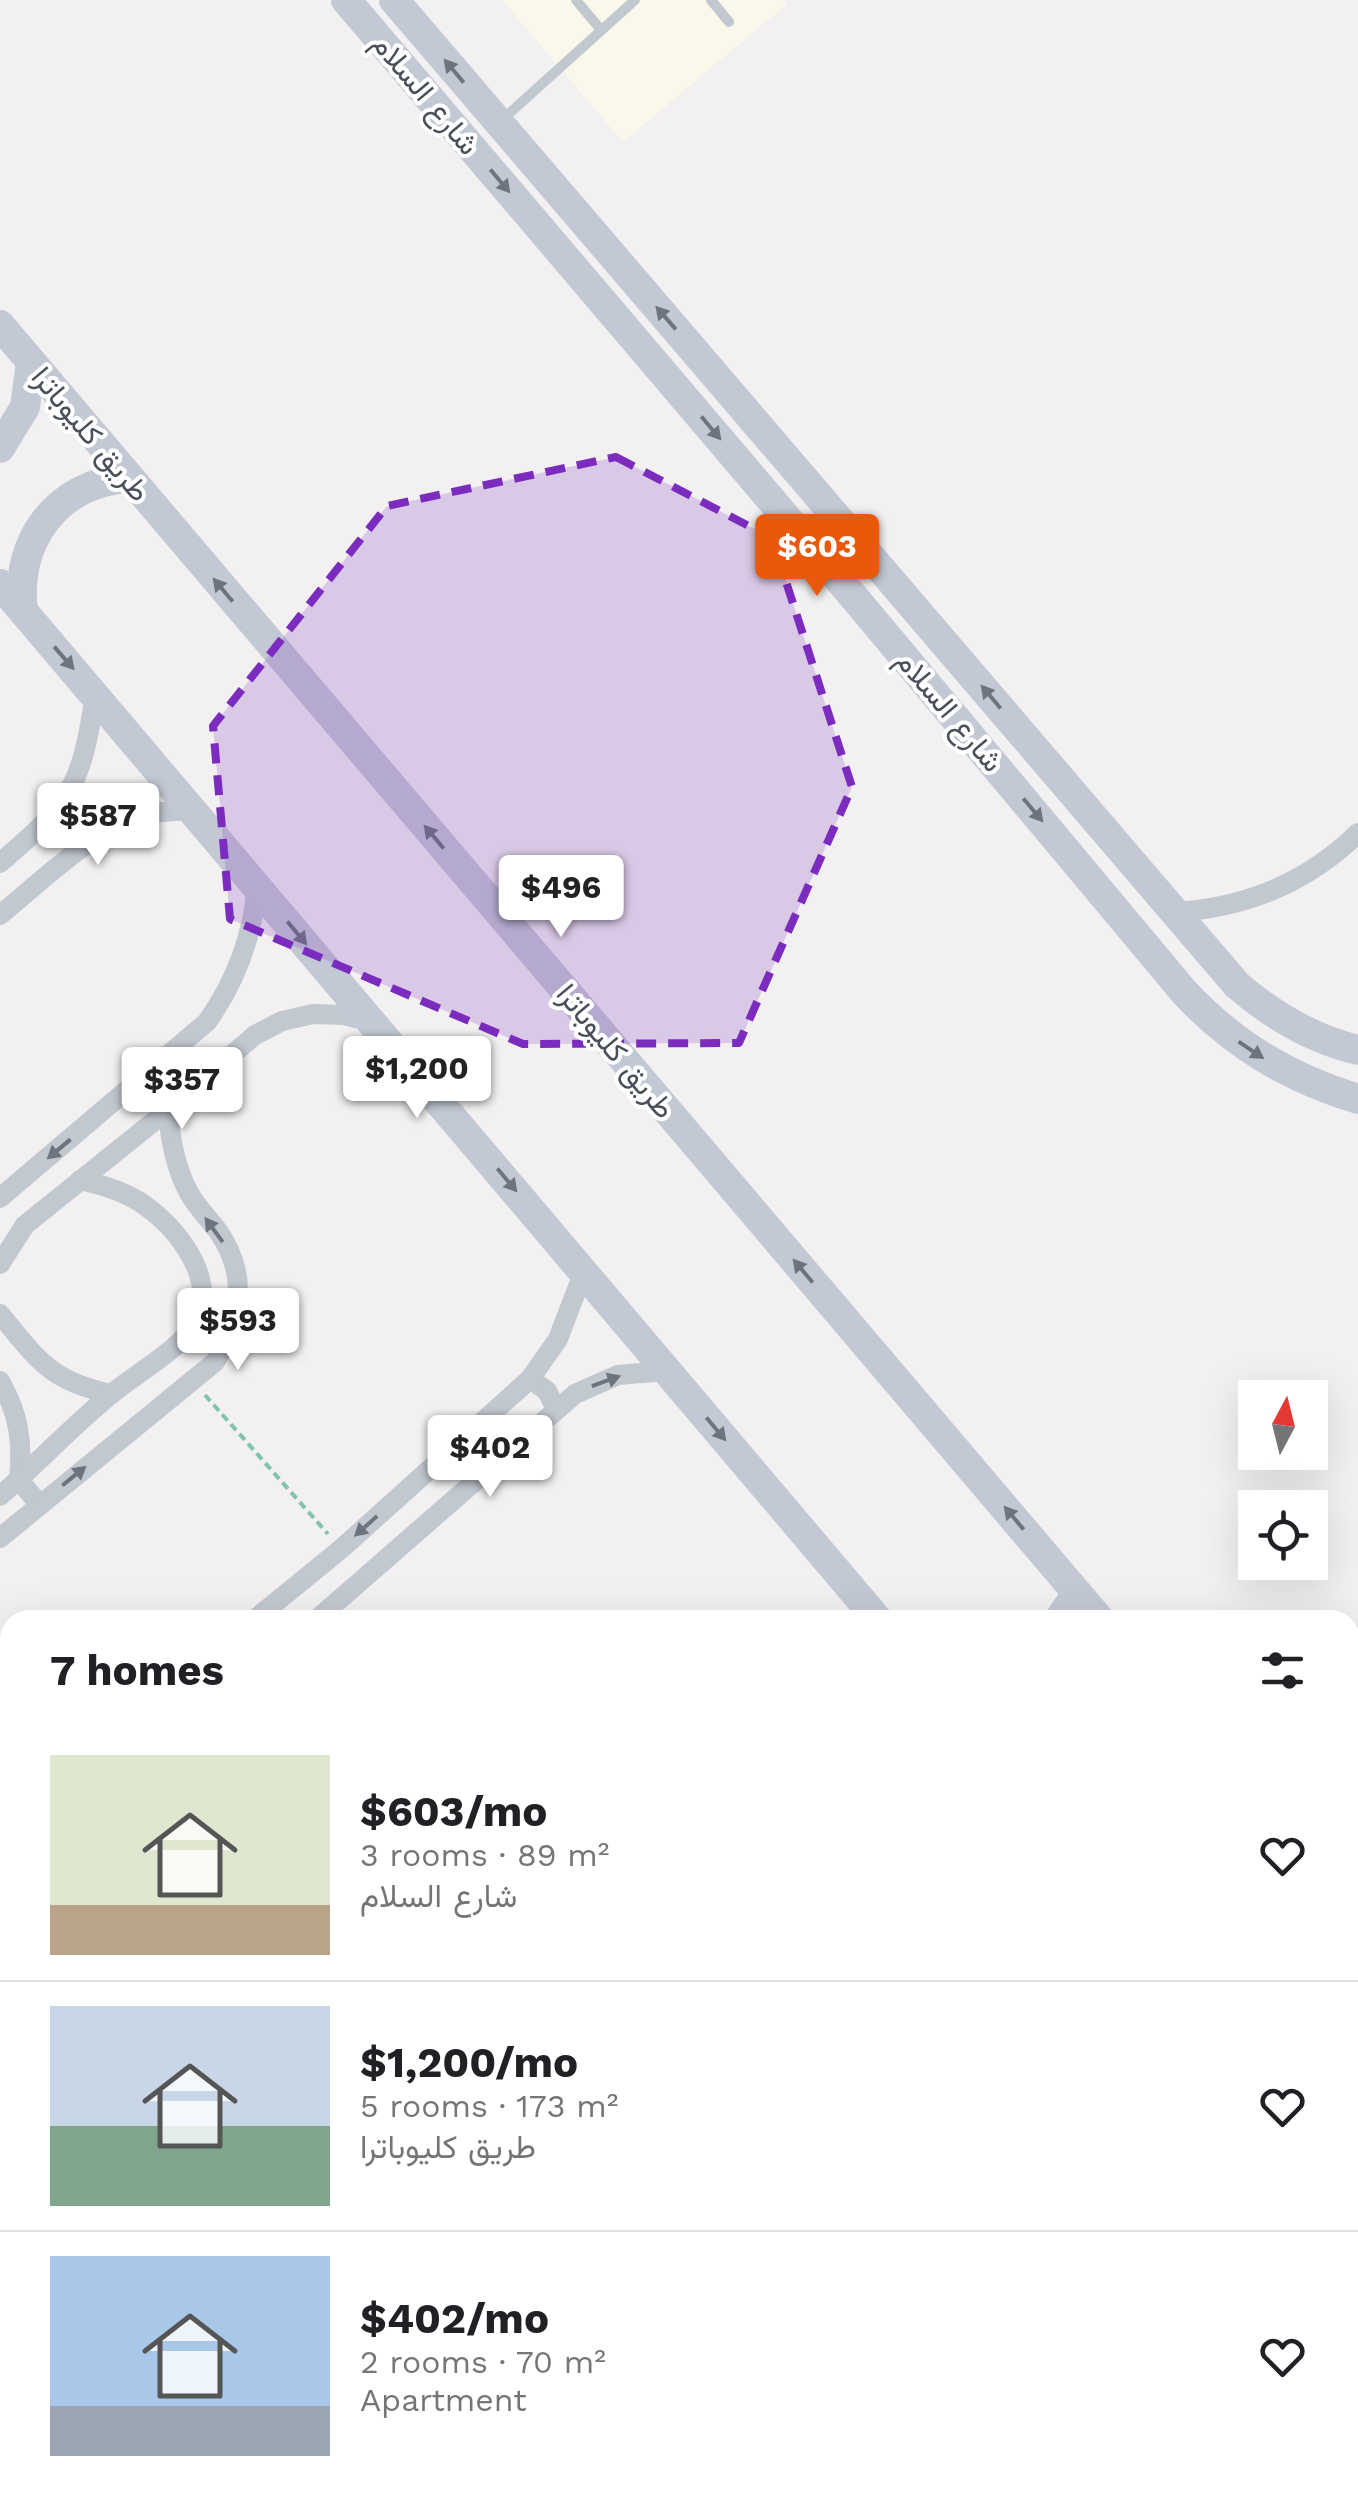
<!DOCTYPE html>
<meta charset="utf-8">
<style>
:root{--surface:#fff;--page:#f6f6f6;--text:#202124;--muted:#757577;--line:#e0e0e0;--accent:#ea580c}
body{margin:0;font-family:"Work Sans",Vazirmatn,sans-serif;background:var(--page);color:var(--text);height:100vh;display:flex;flex-direction:column;font-size:38px;white-space:nowrap}
*{box-sizing:border-box;margin:0}
p{font-size:32px;color:var(--muted)}
.icon{flex:none;width:55px;height:55px;fill:none;stroke:currentColor;stroke-width:2;stroke-linecap:round;stroke-linejoin:round}
.map{position:relative;flex:1;overflow:hidden}
.details{position:absolute;left:0px;top:1610px;width:1360px;height:892px;display:flex;flex-direction:column;background:var(--surface);border-radius:30px 30px 0 0;box-shadow:0 10px 40px #0002}
.details>*{flex:none}
.needle{width:65px;rotate:7deg}
.buttons{position:absolute;left:1238px;top:1380px;display:grid;gap:20px}
.buttons a{display:grid;place-items:center;width:90px;height:90px;border-radius:0px;background:var(--surface);box-shadow:0 10px 40px #0002;font-size:50px}
.price{position:absolute;translate:-50% -85px;padding:0 22px;border-radius:10px;background:#fff;color:#222;font-size:32px;line-height:65px;filter:drop-shadow(0 2px 5px #0008)}
.price::after{content:'';position:absolute;left:50%;top:60px;width:30px;height:22px;margin-left:-15px;background:inherit;clip-path:polygon(0 0,100% 0,50% 100%)}
.price.active{background:var(--accent);color:#fff}
ul{padding:0;list-style:none}
li{display:flex;align-items:center;gap:30px;height:250px;padding:0 50px}
li+li{border-top:2px solid var(--line)}
li span{display:grid;place-items:center;flex:none;width:280px;height:200px;border-radius:0px;color:#555}
li>.icon{margin-inline-start:auto}
span .icon{width:120px;height:120px;fill:#fffc;stroke-width:1}
li b{font-size:42px}
h2{display:flex;justify-content:space-between;align-items:center;height:120px;padding:0 50px;font-size:42px}
.map>svg:first-child{display:block}
</style>
<div class="map">
<svg width="1358" height="2502" viewBox="0 0 1358 2502">
<rect width="100%" height="100%" fill="#f2f0f0"/>
<polygon fill="#faf8eb" points="502,0 783,0 787,4 623,142"/>
<g fill="none" stroke-linecap="round" stroke-linejoin="round">
<defs>
<g id="trunk">
<polyline points="1350,2295 1358,2279"/>
<polyline points="1350,2418 1358,2402"/>
<polyline points="1247,2502 1252,2492"/>
<polyline points="1309,2502 1314,2492"/>
</g>
</defs>
<use href="#trunk" stroke="#7987a4" stroke-width="40"/>
<polyline stroke="#80c4ac" stroke-width="4" stroke-dasharray="8 5" stroke-linecap="butt" points="205,1395 328,1534"/>
<g stroke="#c2c8d0" stroke-width="10">
<polyline points="576,0 601,30"/>
<polyline points="711,0 729,22"/>
<polyline points="503,119 635,0"/>
</g>
<g stroke="#c2c8d0" stroke-width="20">
<path d="M0 863C71 802 81 788 95 695"/>
<path d="M1175 912C1246 908 1307 883 1358 833"/>
<path d="M0 915C45 879 97 824 155 813 167 811 181 811 193 810"/>
<path d="M0 1198 207 1022C236 981 253 935 257 885"/>
<polyline points="0,1264 25,1225 168,1110 255,1035 282,1021 313,1014 344,1015 372,1022"/>
<path d="M0 1314C38 1360 50 1381 111 1394"/>
<polyline points="530,1379 547,1391 556,1409"/>
<path d="M0 1381C19 1414 23 1442 19 1480L39 1504"/>
<path d="M0 1496C39 1462 74 1424 114 1392 137 1373 182 1348 196 1322 220 1276 170 1217 131 1197 114 1188 97 1184 80 1180"/>
<path d="M0 1538 215 1362C241 1318 249 1276 218 1231 208 1218 197 1207 189 1193 175 1167 170 1140 168 1110"/>
<polyline points="254,1620 341,1549 530,1379 558,1339 584,1271"/>
<polyline points="316,1620 575,1394 618,1375 666,1371"/>
<polyline points="0,1735 10,1747"/>
<polyline points="0,1815 10,1828"/>
<polyline points="0,1857 10,1850"/>
<polyline points="1350,2055 1358,2068"/>
<polyline points="0,2429 10,2434"/>
<polyline points="0,2491 10,2473"/>
<polyline points="124,2492 126,2502"/>
<polyline points="435,2492 450,2498 474,2492"/>
<polyline points="491,2492 510,2502"/>
<polyline points="567,2492 586,2502"/>
<polyline points="711,2492 711,2502"/>
<polyline points="141,2502 147,2492"/>
<polyline points="404,2502 408,2492"/>
<polyline points="627,2502 640,2492"/>
<polyline points="1080,2502 1085,2492"/>
</g>
<g stroke="#c3c9d4" stroke-width="30">
<path d="M346 0 853 596 1185 993C1234 1045 1289 1078 1358 1099"/>
<path d="M394 0 1237 985C1273 1016 1312 1039 1358 1050"/>
<polyline points="0,325 1100,1620"/>
<polyline points="0,448 25,407 31,362"/>
<polyline points="0,584 878,1620"/>
<path d="M23 611C14 541 57 484 127 478"/>
<polyline points="1059,1620 1077,1593"/>
</g>
<g stroke="#b3bccb" stroke-width="32">
<polyline points="1350,2156 1358,2140"/>
<polyline points="1180,2502 1185,2492"/>
</g>
<use href="#trunk" stroke="#a0acc2" stroke-width="35"/>
</g>
<defs><path id="oneway-solid" d="M-6-.8H1V-3.2L6.5 0L1 3.2V.8H-6Z" transform="scale(2.5)"/></defs>
<g fill="#6e747f">
<use href="#oneway-solid" transform="translate(454 71) rotate(-130)"/>
<use href="#oneway-solid" transform="translate(500 181) rotate(50)"/>
<use href="#oneway-solid" transform="translate(666 318) rotate(-131)"/>
<use href="#oneway-solid" transform="translate(711 428) rotate(50)"/>
<use href="#oneway-solid" transform="translate(223 590) rotate(-130)"/>
<use href="#oneway-solid" transform="translate(64 658) rotate(49)"/>
<use href="#oneway-solid" transform="translate(991 697) rotate(-130)"/>
<use href="#oneway-solid" transform="translate(1033 810) rotate(50)"/>
<use href="#oneway-solid" transform="translate(434 837) rotate(-130)"/>
<use href="#oneway-solid" transform="translate(297 933) rotate(50)"/>
<use href="#oneway-solid" transform="translate(1251 1050) rotate(34)"/>
<use href="#oneway-solid" transform="translate(507 1180) rotate(50)"/>
<use href="#oneway-solid" transform="translate(803 1271) rotate(-130)"/>
<use href="#oneway-solid" transform="translate(716 1429) rotate(50)"/>
<use href="#oneway-solid" transform="translate(1014 1518) rotate(-130)"/>
</g>
<g fill="#6e747e">
<use href="#oneway-solid" transform="translate(59 1149) rotate(140)"/>
<use href="#oneway-solid" transform="translate(214 1230) rotate(-126)"/>
<use href="#oneway-solid" transform="translate(606 1381) rotate(-20)"/>
<use href="#oneway-solid" transform="translate(74 1476) rotate(-39)"/>
<use href="#oneway-solid" transform="translate(366 1526) rotate(138)"/>
</g>
<path fill="#7b2cbf" fill-opacity="0.2" stroke="#7b2cbf" stroke-width="8" stroke-dasharray="20 12" stroke-linejoin="round" d="M616 457 772 538 852 787 739 1043 523 1044 230 919 213 726 387 506Z"/>
<g text-anchor="middle" dominant-baseline="central" stroke-width="8" stroke-linejoin="round" paint-order="stroke">
<g font-size="30" fill="#4a505b" stroke="#fff">
<text transform="translate(426 94) rotate(50)">شارع السلام</text>
<text transform="translate(91 434) rotate(50)">طريق كليوباترا</text>
<text transform="translate(950 711) rotate(50)">شارع السلام</text>
<text transform="translate(616 1051) rotate(50)">طريق كليوباترا</text>
</g>
</g>
</svg>
<div class="buttons">
<a><svg class="needle" viewBox="-14 -14 28 28"><path d="M0-13l5 13h-10z" fill="#e53935"/><path d="M0 13l5-13h-10z" fill="#757577"/></svg></a>
<a><svg class="icon" aria-label="locate" viewBox="0 0 24 24"><circle cx="12" cy="12" r="6"/><path d="M12 2v4M12 18v4M2 12h4M18 12h4"/></svg></a>
</div>
<b class="price active" style="left:817px;top:599px">$603</b>
<b class="price" style="left:98px;top:868px">$587</b>
<b class="price" style="left:561px;top:940px">$496</b>
<b class="price" style="left:417px;top:1121px">$1,200</b>
<b class="price" style="left:182px;top:1132px">$357</b>
<b class="price" style="left:238px;top:1373px">$593</b>
<b class="price" style="left:490px;top:1500px">$402</b>
<section class="details">
<h2>7 homes<svg class="icon" aria-label="filters" viewBox="0 0 24 24"><path d="M4 7h16M4 17h16"/><circle cx="9" cy="7" r="2"/><circle cx="15" cy="17" r="2"/></svg></h2>
<ul>
<li><span style="background:linear-gradient(#dfe7d0 75%,#b9a48a 0)"><svg class="icon" aria-label="home" viewBox="0 0 24 24"><path d="M3 11l9-7 9 7M6 9v11h12V9"/></svg></span><div><b>$603/mo</b><p>3 rooms · 89 m²</p><p>شارع السلام</p></div><svg class="icon" aria-label="heart" viewBox="0 0 24 24"><path d="M12 20l-8-8c-3-5 5-10 8-4 3-6 11-1 8 4z"/></svg></li>
<li><span style="background:linear-gradient(#c9d6e8 60%,#7fa58c 0)"><svg class="icon" aria-label="home" viewBox="0 0 24 24"><path d="M3 11l9-7 9 7M6 9v11h12V9"/></svg></span><div><b>$1,200/mo</b><p>5 rooms · 173 m²</p><p>طريق كليوباترا</p></div><svg class="icon" aria-label="heart" viewBox="0 0 24 24"><path d="M12 20l-8-8c-3-5 5-10 8-4 3-6 11-1 8 4z"/></svg></li>
<li><span style="background:linear-gradient(#a9c7e8 75%,#9aa5b1 0)"><svg class="icon" aria-label="home" viewBox="0 0 24 24"><path d="M3 11l9-7 9 7M6 9v11h12V9"/></svg></span><div><b>$402/mo</b><p>2 rooms · 70 m²</p><p>Apartment</p></div><svg class="icon" aria-label="heart" viewBox="0 0 24 24"><path d="M12 20l-8-8c-3-5 5-10 8-4 3-6 11-1 8 4z"/></svg></li>
</ul>
</section>
</div>
